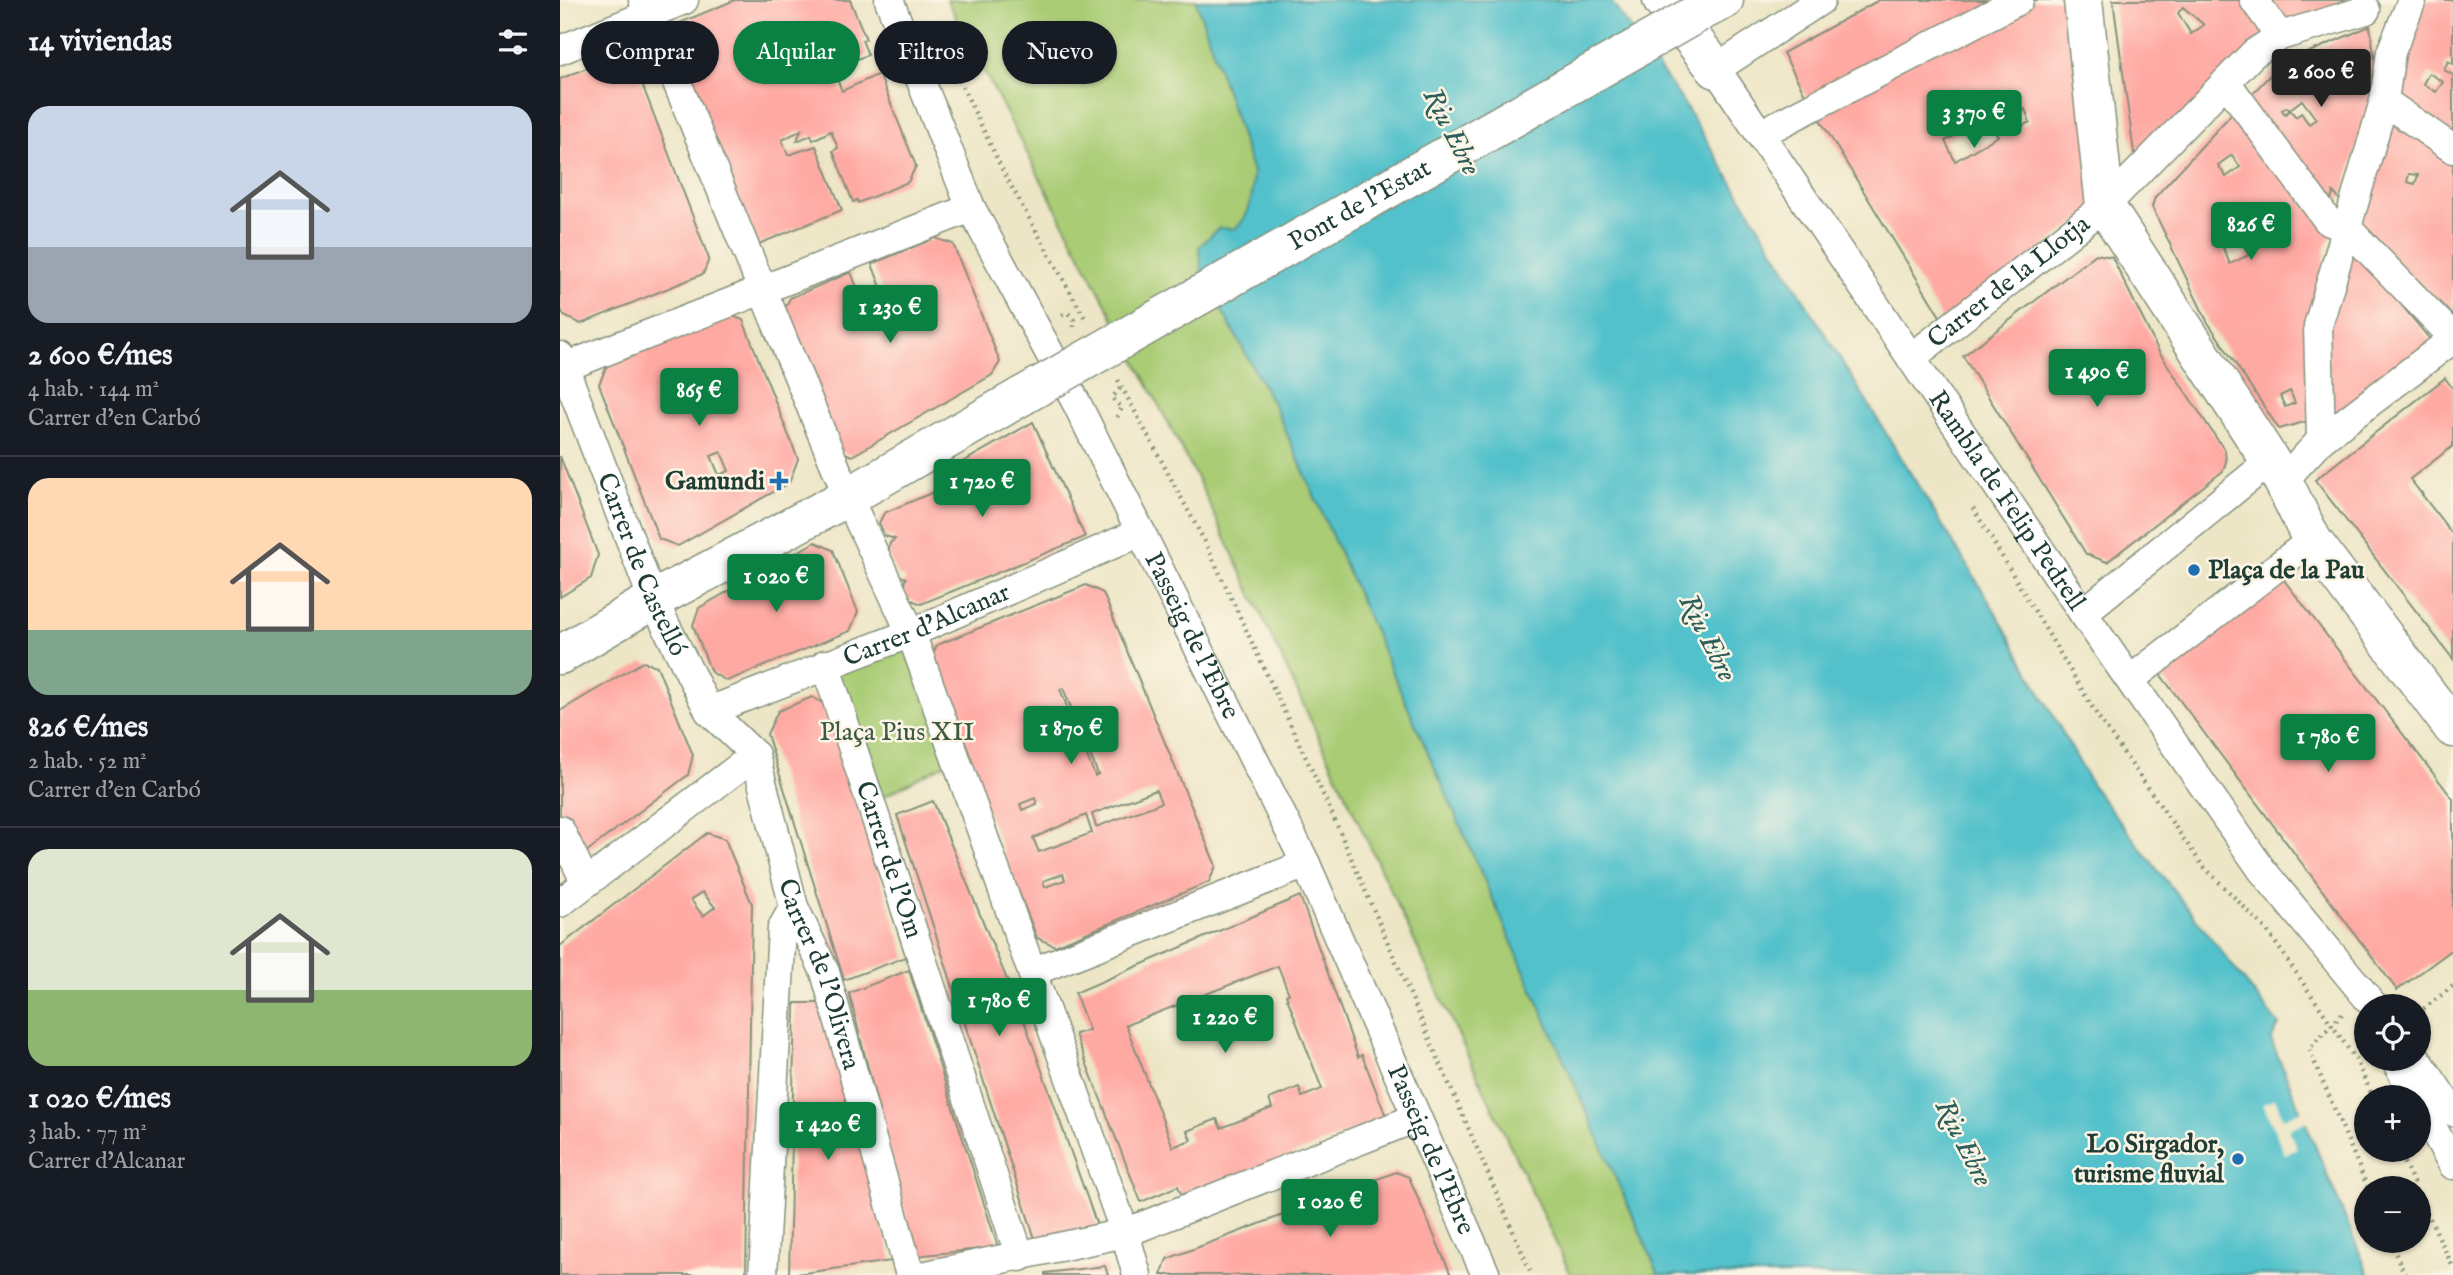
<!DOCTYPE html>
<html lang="es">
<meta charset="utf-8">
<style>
:root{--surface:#171b24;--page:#20242c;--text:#f1f3f6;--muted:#9ea1a6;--line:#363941;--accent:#0b8043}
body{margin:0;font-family:"IM FELL English",serif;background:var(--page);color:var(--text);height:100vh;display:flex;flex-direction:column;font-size:26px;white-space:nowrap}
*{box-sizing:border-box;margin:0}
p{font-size:23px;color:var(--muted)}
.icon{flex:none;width:38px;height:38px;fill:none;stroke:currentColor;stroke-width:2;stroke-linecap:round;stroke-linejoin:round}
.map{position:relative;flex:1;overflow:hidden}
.drawer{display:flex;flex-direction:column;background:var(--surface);width:560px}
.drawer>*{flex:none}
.top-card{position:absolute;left:21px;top:21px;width:665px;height:63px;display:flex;gap:14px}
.fabs{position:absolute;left:1794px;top:994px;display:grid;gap:14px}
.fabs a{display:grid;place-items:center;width:77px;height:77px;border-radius:50%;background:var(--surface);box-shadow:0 2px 5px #0004;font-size:35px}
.price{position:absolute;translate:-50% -60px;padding:0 16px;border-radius:7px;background:var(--accent);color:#fff;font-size:23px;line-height:46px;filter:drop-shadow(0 2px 4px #0008)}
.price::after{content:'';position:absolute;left:50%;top:42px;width:21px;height:16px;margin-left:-10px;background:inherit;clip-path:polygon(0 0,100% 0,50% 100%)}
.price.selected{background:#222;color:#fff}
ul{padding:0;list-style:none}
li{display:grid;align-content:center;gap:14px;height:371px;padding:0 28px}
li+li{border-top:2px solid var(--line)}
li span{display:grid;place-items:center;height:217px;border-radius:21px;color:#555}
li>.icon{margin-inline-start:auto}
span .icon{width:126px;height:126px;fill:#fffc;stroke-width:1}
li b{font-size:30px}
h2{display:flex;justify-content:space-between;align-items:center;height:84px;padding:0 28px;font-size:30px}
.chip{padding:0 24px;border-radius:32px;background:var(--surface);box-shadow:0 2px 5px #0004;font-size:24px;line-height:63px}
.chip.selected{background:var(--accent);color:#fff}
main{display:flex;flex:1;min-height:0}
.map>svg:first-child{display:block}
</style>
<main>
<section class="drawer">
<h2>14 viviendas<svg class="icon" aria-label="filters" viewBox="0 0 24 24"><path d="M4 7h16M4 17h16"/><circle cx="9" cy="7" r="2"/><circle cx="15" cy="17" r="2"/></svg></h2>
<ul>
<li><span style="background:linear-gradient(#c9d6e8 65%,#9aa5b1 0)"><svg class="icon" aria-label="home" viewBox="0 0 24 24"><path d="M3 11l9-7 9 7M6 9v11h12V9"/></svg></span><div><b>2 600 €/mes</b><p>4 hab. · 144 m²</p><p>Carrer d'en Carbó</p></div></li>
<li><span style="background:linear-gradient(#ffd9b3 70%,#7fa58c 0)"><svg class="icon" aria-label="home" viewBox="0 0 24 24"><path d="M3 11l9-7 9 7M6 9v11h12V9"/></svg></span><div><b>826 €/mes</b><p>2 hab. · 52 m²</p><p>Carrer d'en Carbó</p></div></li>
<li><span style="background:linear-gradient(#dfe7d0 65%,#8fb573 0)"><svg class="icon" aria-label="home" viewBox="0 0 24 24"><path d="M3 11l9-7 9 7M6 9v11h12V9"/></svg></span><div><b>1 020 €/mes</b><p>3 hab. · 77 m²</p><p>Carrer d'Alcanar</p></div></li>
</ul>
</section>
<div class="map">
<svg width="1893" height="1275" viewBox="0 0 1893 1275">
<rect width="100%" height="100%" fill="#fcf5e5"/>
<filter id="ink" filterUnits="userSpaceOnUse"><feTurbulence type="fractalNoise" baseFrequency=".0143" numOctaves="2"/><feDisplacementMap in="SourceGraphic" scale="14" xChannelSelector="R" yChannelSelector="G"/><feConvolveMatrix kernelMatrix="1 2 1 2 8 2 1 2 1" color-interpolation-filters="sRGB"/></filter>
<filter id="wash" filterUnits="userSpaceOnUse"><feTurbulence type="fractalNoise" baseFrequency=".00686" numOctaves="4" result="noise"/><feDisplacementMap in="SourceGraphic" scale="28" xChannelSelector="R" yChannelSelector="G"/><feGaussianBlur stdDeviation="1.57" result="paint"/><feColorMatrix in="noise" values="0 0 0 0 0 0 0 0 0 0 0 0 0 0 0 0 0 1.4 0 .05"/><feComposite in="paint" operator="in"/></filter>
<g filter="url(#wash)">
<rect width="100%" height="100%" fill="#ede6c6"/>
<g fill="#a9cc75" stroke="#648454" stroke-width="2">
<polygon points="387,0 636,0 693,172 692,201 687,218 675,229 642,274 716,409 1099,1275 1011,1275 639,482"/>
<polygon points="351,633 396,758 311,803 265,664"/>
</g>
<path fill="#53c1cb" stroke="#397f80" stroke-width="2" d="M636 0H1050L1121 99 1435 611 1533 787 1719 1025 1711 1040 1809 1275H1099L716 409 642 274 639 247 659 228 675 229C693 213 692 196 693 172Z"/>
<polygon fill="#ede6c6" points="1715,1098 1723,1118 1743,1110 1747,1121 1729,1129 1737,1149 1725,1155 1703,1104"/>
<g id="blocks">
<g fill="#ffa9a3" fill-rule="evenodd">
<polygon points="175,0 290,0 306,39 302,40 308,55 272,68 282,91 319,74 356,166 348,182 298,203 297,200 293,202 273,151 278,148 271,131 253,140 251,135 237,141 241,130 222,140 228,155 256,146 282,210 199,244 182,236 107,42 117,24"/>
<polygon points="1319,0 1449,0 1248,100 1223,53"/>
<path d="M1471 0H1510L1538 206 1384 323 1254 110ZM1465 109 1470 122 1460 127 1453 114ZM1427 118 1438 136 1395 161 1385 141Z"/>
<path d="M1553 0H1688L1712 33 1591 153H1574ZM1623 7 1644 25 1631 34 1618 13Z"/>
<polygon points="1701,0 1788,0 1720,28"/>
<path d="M1857 0H1893V64L1888 61 1884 70 1893 75V141L1832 98ZM1869 73 1883 82 1876 92 1863 84Z"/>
<path d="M1810 26 1817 76 1781 201 1773 192 1769 211 1686 100 1714 71 1733 59ZM1742 100 1756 119 1749 124 1741 113 1736 117 1730 110 1725 114 1722 110 1727 107 1729 110Z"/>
<polygon points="56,56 74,63 149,259 143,274 21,324 4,316 0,307 0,79"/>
<path d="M1676 109 1773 232 1765 250 1748 421 1719 429 1647 321 1592 207 1595 197ZM1672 155 1680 167 1666 177 1658 165ZM1715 228 1720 235 1707 246 1704 238ZM1681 240 1689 255 1670 264 1663 248ZM1730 391 1735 403 1725 407 1720 396Z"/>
<path d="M1830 115 1893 160V330L1800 227ZM1849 174 1858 175 1855 184 1847 182Z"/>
<polygon points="375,238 393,244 440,362 432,375 292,456 273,448 221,316 230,298 291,272 312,326 333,318 312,264"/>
<polygon points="1791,244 1874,344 1781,412 1771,408 1767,336"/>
<polygon points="1536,254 1552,257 1599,352 1665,451 1666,462 1663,471 1547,562 1526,554 1403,356"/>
<path d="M170 315 183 320 238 459 229 483 118 546 99 539 39 384 47 366ZM161 452 169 471 159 475 151 456Z"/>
<polygon points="1885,378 1893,389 1893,446 1850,479 1893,535 1893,659 1755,480"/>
<polygon points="473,422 525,537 361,604 347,598 343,586 346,578 338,575 328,555 330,543 335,539 325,536 319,523 324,513 395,483 389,470"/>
<polygon points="0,456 38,555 31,578 0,597"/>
<polygon points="255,542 273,550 298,612 290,631 167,681 151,672 133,625 139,608"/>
<polygon points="1720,575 1893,799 1893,949 1837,990 1597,670"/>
<path d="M526 585 543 593 656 866 649 882 495 946 477 938 369 663 377 645ZM503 688 538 774 535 776 500 689ZM596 790 601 803 536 827 532 814ZM475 798 477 804 462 810 460 804ZM526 815 532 833 479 852 473 838ZM503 874 505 880 485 887 483 881Z"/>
<polygon points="83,662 97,666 133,755 128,775 26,852 0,825 0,711"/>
<polygon points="252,697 264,704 346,957 284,980 207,734 218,711"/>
<polygon points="373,801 465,1023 539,1231 476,1242 337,815"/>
<path d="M147 833 165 839 192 904 186 1275H0V946ZM142 892 155 907 143 916 131 900Z"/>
<path d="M740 896 798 1057 802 1055 827 1119 622 1196 618 1186 581 1202 515 1034 529 1030 515 993ZM718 966 729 994 726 995 762 1089 742 1097 739 1087 709 1099 712 1108 661 1128 657 1119 627 1131 631 1140 613 1147 566 1025Z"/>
<polygon points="349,970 401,1133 438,1247 356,1256 289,993"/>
<polygon points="235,1003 262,1003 332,1261 229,1275"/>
<polygon points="836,1172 849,1177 891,1275 601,1275 607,1259"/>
<polygon points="545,1266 548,1275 485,1275 485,1273"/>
</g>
</g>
</g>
<g filter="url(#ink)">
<use href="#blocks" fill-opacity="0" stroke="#86927d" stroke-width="2"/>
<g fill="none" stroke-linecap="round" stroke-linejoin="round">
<defs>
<g id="street">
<polyline points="83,0 288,497 351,633 565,1233 577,1275"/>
<path id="s1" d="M329 0 411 208 516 402 746 864 926 1275"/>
<path id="s2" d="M1261 0 1156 69 1523 613 1702 870 1814 1006"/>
<polyline points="1694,0 1720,36"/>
<polyline points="0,50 124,0"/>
<polyline points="1666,82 1768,221 1788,229 1893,337"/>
<polyline points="1824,101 1893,149"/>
<polyline points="1200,134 1459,0"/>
<path id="s3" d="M0 356 93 600 149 711 195 755"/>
<path id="s4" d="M1351 358 1545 206 1693 54 1720 36 1806 10"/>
<polyline points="0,369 411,208"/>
<polyline points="1761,440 1758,326 1824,101 1831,52 1852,0"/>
<polyline points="1723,481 1761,440 1893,339"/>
<polyline points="1523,613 1709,462"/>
<path id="s5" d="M265 664 460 1257"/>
<polyline points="1571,679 1752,540"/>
<path id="s6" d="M149 711 351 633 581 532"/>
<path id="s7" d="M195 755 234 907 265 972 350 1275"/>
<polyline points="0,830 26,883"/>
<polyline points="0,903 195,755"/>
<polyline points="472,972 746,864"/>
<polyline points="1835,1059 1856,1097"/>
<polyline points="1857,1059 1893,1112"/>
<polyline points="1858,1101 1893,1165"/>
<polyline points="203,1275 222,928 234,907"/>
<polyline points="367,1275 565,1233 856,1118"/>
</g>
<g id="secondary">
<polyline points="1102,0 1156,69"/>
<polyline points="1523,0 1545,206 1723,481 1752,540 1893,728"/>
<polyline points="1138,13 1164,0"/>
<polyline points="0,655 93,600 288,497 462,396"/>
</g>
</defs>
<use href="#street" stroke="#86927d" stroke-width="31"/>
<use href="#secondary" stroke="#86927d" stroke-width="41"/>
<g stroke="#86927d" stroke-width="4.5" stroke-dasharray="2 5" stroke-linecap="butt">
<polyline points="378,36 445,175 526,320"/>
<polyline points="502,315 508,313 514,320 514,327"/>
<polyline points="558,380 645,542 769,807 972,1275"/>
<polyline points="557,417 562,408 552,398 561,387"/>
<polyline points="1861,494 1863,493"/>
<polyline points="1413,508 1537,715 1642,865 1706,929 1796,1060 1813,1097"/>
<polyline points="1858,1013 1893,986"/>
<polyline points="1782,1014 1749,1049 1808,1188"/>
<polyline points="1838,1150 1856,1188"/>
<polyline points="1858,1193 1893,1267"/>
<polyline points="1830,1241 1845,1275"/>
</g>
<use href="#street" stroke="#fff" stroke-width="28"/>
<use href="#secondary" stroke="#fff" stroke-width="38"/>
<defs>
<g id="secondary-bridge">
<path id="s8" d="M462 396 1138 13"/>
</g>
</defs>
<use href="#secondary-bridge" stroke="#86927d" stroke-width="41" stroke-linecap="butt"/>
<use href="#secondary-bridge" stroke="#fff" stroke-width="38"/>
</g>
</g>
<g fill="#1f6fb2" stroke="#fcf5e5" stroke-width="2.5">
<path d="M215.5 470.5h7v7h7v7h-7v7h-7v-7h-7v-7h7z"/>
<circle cx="1634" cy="570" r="7"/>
<circle cx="1678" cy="1159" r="7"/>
</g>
<g text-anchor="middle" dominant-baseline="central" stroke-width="5" stroke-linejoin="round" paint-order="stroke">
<g font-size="26" fill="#1f3d34" stroke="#fcf5e5">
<text stroke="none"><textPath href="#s8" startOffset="388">Pont de l'Estat</textPath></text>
<text stroke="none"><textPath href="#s4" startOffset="124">Carrer de la Llotja</textPath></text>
<text stroke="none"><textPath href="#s2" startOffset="646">Rambla de Felip Pedrell</textPath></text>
<text stroke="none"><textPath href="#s3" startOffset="224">Carrer de Castelló</textPath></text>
<text stroke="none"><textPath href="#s6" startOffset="234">Carrer d'Alcanar</textPath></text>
<text stroke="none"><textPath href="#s1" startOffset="705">Passeig de l'Ebre</textPath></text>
<text stroke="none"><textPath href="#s5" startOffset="206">Carrer de l'Om</textPath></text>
<text stroke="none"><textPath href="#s7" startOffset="229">Carrer de l'Olivera</textPath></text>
<text stroke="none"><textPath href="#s1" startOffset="1272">Passeig de l'Ebre</textPath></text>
</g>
<g font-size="26" font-weight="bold" fill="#1f3d34" stroke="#fcf5e5" text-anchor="end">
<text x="205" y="481">Gamundi</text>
<text x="1648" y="570" text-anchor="start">Plaça de la Pau</text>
<text x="1664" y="1144">Lo Sirgador,<tspan x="1664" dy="30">turisme fluvial</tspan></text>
</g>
<g font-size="26" fill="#3b5a41" stroke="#fcf5e5">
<text x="337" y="732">Plaça Pius XII</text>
</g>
<g font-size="28" font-style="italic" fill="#2c5e5a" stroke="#fcf5e5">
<text transform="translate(891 132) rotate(63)">Riu Ebre</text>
<text transform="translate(1147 638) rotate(63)">Riu Ebre</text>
<text transform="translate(1403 1143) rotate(63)">Riu Ebre</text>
</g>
</g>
</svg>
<div class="fabs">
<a><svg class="icon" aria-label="locate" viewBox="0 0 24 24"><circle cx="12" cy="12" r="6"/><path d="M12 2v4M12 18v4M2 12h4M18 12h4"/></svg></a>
<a>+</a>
<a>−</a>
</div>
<b class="price selected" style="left:1761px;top:109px">2 600 €</b>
<b class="price" style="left:1414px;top:150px">3 370 €</b>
<b class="price" style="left:1691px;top:262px">826 €</b>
<b class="price" style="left:330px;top:345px">1 230 €</b>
<b class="price" style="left:1537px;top:409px">1 490 €</b>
<b class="price" style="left:139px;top:428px">865 €</b>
<b class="price" style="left:422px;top:519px">1 720 €</b>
<b class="price" style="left:216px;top:614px">1 020 €</b>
<b class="price" style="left:511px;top:766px">1 870 €</b>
<b class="price" style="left:1768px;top:774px">1 780 €</b>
<b class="price" style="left:439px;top:1038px">1 780 €</b>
<b class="price" style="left:665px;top:1055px">1 220 €</b>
<b class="price" style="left:268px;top:1162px">1 420 €</b>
<b class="price" style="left:770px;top:1239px">1 020 €</b>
<div class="top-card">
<a class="chip">Comprar</a>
<a class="chip selected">Alquilar</a>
<a class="chip">Filtros</a>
<a class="chip">Nuevo</a>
</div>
</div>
</main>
